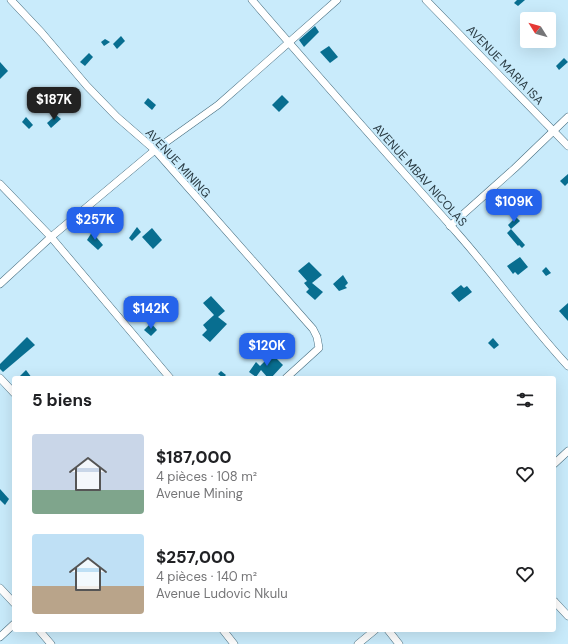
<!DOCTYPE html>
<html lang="fr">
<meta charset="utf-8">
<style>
:root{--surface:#fff;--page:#f6f6f6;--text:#202124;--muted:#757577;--accent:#2563eb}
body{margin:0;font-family:"DM Sans",sans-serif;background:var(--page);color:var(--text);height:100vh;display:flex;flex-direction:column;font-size:15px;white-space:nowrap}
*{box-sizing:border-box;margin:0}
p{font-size:13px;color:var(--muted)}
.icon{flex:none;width:22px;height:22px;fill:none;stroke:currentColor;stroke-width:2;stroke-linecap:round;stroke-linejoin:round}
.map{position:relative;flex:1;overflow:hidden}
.drawer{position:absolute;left:12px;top:376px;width:544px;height:256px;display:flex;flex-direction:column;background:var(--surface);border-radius:4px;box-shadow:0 4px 16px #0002}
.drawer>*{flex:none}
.needle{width:26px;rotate:307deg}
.fabs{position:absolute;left:520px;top:12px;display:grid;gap:8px}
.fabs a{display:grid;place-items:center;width:36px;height:36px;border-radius:4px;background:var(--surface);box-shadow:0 4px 16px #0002;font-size:20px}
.price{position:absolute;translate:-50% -34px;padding:0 9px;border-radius:8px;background:var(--accent);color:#fff;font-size:13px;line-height:26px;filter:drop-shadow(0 1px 2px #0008)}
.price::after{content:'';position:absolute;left:50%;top:24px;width:12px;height:9px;margin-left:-6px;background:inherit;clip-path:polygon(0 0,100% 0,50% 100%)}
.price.current{background:#222;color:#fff}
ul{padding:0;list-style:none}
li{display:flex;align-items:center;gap:12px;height:100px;padding:0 20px}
li span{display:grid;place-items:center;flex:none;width:112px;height:80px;border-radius:4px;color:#555}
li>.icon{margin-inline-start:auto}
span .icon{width:48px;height:48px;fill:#fffc;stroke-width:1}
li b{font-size:17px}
h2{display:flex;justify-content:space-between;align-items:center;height:48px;padding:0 20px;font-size:17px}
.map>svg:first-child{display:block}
</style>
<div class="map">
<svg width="568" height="644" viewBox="0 0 568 644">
<rect width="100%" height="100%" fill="#c9ebfb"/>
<g fill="#086e90">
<polygon points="517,0 525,0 518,6 514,3"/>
<polygon points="315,26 319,32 304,47 299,40"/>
<polygon points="121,36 125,41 117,49 113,44"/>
<polygon points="105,39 110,42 104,46 101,42"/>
<polygon points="329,46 338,57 330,63 320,52"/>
<polygon points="89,53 93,57 85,66 80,62"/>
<polygon points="564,58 568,62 559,70 556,66"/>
<polygon points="0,62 8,71 0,79"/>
<polygon points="282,95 289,102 279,112 272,105"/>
<polygon points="148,98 156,105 152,110 144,103"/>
<polygon points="56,115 61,119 51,128 47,123"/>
<polygon points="26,117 33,125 29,129 22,122"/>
<polygon points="568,174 568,183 565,186 560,181"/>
<polygon points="516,217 520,221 511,229 508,225"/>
<polygon points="137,227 141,232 132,241 129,238"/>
<polygon points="152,228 162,240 153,249 142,237"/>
<polygon points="511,229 525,245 522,248 519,245 518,246 507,233"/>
<polygon points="92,232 103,245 98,250 87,240"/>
<polygon points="520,257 528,267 518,275 515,272 513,274 507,266"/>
<polygon points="309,262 322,275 312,283 323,292 315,300 306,292 309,289 304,283 307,281 298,271"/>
<polygon points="546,267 551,273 546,276 542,271"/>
<polygon points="343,275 348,283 345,286 347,288 339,291 333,284"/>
<polygon points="461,285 464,288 467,286 472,292 459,302 451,293"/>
<polygon points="211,296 225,311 218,317 227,324 210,342 202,335 207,330 203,325 214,315 203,303"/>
<polygon points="568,303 568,321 559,311"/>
<polygon points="151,323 157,330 151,336 144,330"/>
<polygon points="27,337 35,345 3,372 0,369 0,364"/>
<polygon points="493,338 499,345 494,349 488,343"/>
<polygon points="270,356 274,356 283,365 271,378 268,378 261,370 256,377 249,372 256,362 260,366"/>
<polygon points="26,370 32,378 18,378"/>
<polygon points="221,371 226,375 223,378 218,374"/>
<polygon points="0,489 9,499 5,505 0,500"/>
</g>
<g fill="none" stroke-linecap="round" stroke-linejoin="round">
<defs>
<g id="street">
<polyline points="11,0 42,33 87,86 117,117 155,150 313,329 317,337 319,348 286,378"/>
<path d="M252 0C320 79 389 156 458 234 496 277 529 324 568 366"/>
<polyline points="426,0 568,146"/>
<polyline points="0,184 51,237 170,378"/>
<polyline points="450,226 515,168 568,117"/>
<polyline points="0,284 51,237 155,150 218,105 337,0"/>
<polyline points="0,378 14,393"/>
<polyline points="554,464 568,451"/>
<polyline points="0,588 14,603"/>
<polyline points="554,601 568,616"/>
<polyline points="39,630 51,644"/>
<polyline points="223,630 234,644"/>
<polyline points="388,630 399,644"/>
<polyline points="0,637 14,624"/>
<polyline points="358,644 375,630"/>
</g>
</defs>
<use href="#street" stroke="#466d7f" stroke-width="8"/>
<use href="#street" stroke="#fff" stroke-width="7"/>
</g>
<g text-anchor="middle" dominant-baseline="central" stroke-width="4" stroke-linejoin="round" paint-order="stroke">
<g font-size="12" fill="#283941" stroke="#c9ebfb">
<text transform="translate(505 65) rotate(46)">AVENUE MARIA ISA</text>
<text transform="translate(178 163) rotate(47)">AVENUE MINING</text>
<text transform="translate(420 175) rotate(48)">AVENUE MBAV NICOLAS</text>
</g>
</g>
</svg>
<div class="fabs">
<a><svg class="needle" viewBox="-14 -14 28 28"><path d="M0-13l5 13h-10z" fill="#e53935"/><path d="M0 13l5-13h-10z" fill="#757577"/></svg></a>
</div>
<b class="price current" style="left:54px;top:121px">$187K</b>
<b class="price" style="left:514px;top:223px">$109K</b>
<b class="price" style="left:95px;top:241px">$257K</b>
<b class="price" style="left:151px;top:330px">$142K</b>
<b class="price" style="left:267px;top:367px">$120K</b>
<section class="drawer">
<h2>5 biens<svg class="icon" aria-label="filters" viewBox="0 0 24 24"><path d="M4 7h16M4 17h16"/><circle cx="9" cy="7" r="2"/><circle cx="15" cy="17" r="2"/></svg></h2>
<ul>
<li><span style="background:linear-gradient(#c9d6e8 70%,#7fa58c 0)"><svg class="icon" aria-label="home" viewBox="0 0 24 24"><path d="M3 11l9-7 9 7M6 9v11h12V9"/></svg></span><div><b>$187,000</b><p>4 pièces · 108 m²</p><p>Avenue Mining</p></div><svg class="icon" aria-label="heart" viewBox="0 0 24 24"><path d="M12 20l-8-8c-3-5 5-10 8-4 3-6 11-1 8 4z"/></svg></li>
<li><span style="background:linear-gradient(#bfe0f5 65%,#b9a48a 0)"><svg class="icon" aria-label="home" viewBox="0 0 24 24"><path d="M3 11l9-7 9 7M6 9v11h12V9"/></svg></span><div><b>$257,000</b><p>4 pièces · 140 m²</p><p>Avenue Ludovic Nkulu</p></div><svg class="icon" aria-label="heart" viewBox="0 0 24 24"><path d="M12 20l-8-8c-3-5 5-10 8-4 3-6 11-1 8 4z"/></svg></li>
</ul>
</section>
</div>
